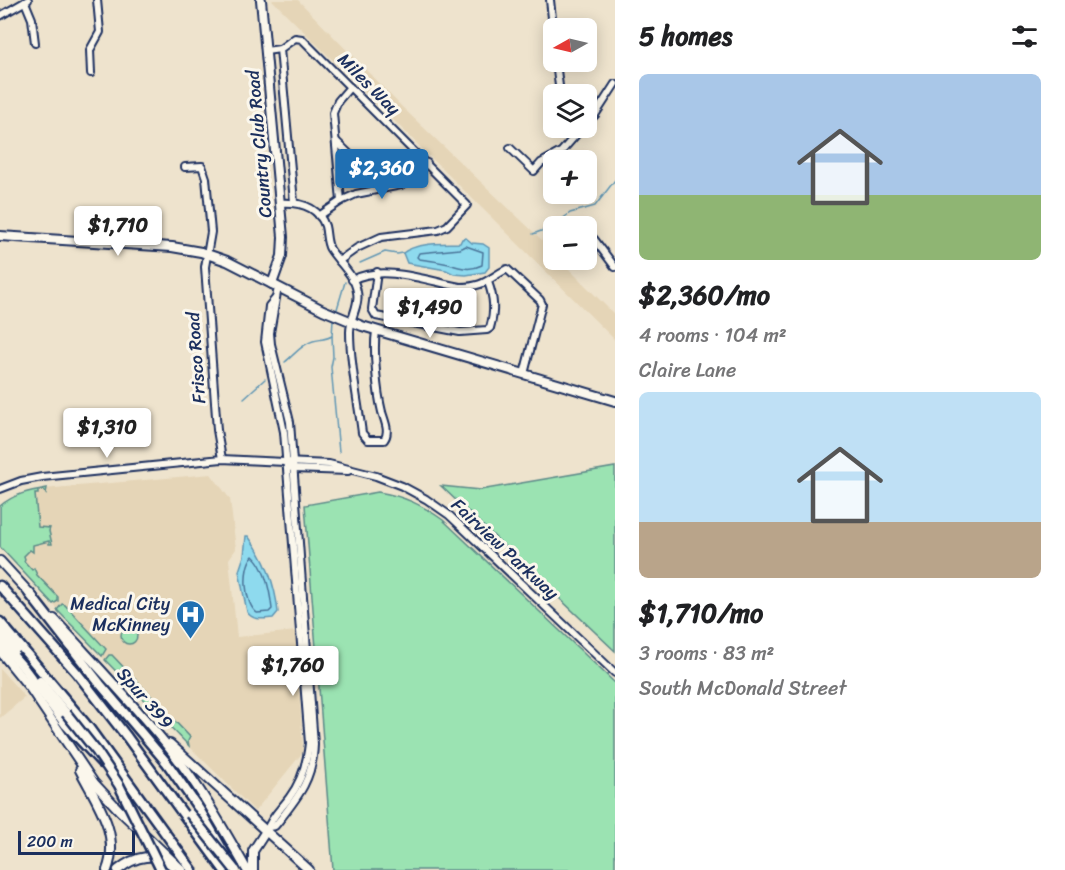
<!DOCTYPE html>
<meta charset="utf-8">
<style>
:root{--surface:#fff;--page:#f6f6f6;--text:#202124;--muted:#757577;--accent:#1f6fb2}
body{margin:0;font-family:Sriracha,sans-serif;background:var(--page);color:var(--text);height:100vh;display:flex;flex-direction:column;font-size:22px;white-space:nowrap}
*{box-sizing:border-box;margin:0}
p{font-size:20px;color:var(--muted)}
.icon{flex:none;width:33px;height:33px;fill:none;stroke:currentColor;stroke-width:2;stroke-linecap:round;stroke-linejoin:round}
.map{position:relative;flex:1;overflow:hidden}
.panel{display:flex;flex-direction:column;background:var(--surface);width:450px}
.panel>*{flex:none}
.needle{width:39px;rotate:262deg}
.controls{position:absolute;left:543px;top:18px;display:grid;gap:12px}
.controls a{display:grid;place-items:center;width:54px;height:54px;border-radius:9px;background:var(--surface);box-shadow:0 3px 15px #0003;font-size:30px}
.scale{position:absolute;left:18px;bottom:15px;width:117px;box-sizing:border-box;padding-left:6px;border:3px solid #1b2f5e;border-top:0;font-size:16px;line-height:21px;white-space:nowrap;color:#1b2f5e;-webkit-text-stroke:4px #fbf7ec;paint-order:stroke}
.price{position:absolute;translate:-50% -51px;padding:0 14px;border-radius:6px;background:#fff;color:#222;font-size:20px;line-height:39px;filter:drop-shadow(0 2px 3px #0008)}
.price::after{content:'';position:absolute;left:50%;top:36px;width:18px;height:14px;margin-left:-9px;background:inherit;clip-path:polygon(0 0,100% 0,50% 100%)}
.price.current{background:var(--accent);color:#fff}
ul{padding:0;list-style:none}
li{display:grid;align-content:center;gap:12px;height:318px;padding:0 24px}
li span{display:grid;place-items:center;height:186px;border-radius:9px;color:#555}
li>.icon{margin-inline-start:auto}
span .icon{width:108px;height:108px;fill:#fffc;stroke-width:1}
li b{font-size:26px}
h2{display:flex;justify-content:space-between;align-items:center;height:72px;padding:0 24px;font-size:26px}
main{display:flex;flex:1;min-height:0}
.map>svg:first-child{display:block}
</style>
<main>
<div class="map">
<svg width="615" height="870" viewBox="0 0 615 870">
<rect width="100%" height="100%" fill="#eee3cd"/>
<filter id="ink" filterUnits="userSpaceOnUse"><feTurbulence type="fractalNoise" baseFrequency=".0167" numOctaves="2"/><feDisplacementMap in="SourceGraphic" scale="12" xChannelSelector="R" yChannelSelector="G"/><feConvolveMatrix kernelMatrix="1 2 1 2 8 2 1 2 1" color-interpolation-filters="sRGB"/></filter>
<g filter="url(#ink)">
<g fill="#e5d5b7">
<polygon points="272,0 298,0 402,107 542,240 553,252 554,260 560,260 615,315 615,340"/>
<polygon points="211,474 230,499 236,549 229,559 237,637 296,631 303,752 255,811 145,703 0,547 0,506 17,495 44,489"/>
<polygon points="0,669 25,697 0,718"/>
</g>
<g fill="#9be3b2" stroke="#5b8988" stroke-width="1.5">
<polygon points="615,467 615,651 441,486 480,490"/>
<path d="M47 488 46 493 44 490H38V494H35L38 527 50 528 49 531 52 544H49V541L33 545V552L30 550 24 556 25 559 24 561 32 570 34 568 37 575 58 597V601L53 604 0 547V506C14 494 29 491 47 488Z"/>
<path d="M378 492C404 496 422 505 443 520L615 683V870H333L305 505Z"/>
<polygon points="62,604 65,605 106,649 102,656 57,610"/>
<circle cx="129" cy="636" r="8"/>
<polygon points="109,655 112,655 190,737 188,741 189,746 105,660"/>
</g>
<g fill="#8edaee" stroke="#6096b4" stroke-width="1.5">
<path d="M466 238 472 243 483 244 489 248V267L485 272 466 275 454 274 446 270 407 263 403 253C417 242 443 244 460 243L462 239Z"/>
<path d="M246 536H248C266 559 275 583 278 612L273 618C263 619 253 621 247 612L239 571 244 556Z"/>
</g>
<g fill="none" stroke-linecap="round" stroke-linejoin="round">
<g stroke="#497398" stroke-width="1.5">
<path d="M466 246 483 252 482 265C470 271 461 268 449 264 440 262 428 260 419 259L417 257 419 253 460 249Z"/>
<path d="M253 556C266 568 270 591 272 609L269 612 257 613C244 604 242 567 253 556Z"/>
</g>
<g stroke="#6096b4" stroke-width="1.5">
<polyline points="533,234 552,227 570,213 595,206 615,180"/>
<polyline points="360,263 385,252 397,254 403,253"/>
<polyline points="337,309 345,282"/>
<polyline points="332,336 333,357 331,367 339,452"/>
<path d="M285 362C294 355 302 344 313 341 320 339 325 340 332 336L333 320"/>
<polyline points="244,398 265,379"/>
</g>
<defs>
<g id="minor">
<polyline points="550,0 554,36"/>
<polyline points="25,2 32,19 35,43"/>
<polyline points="0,16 28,0"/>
<polyline points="280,49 294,202"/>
<polyline points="266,51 280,49 295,38 302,39 467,205 447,226 438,230 381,237 357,248 339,261"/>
<polyline points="556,62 560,94"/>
<polyline points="91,73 90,50 100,32 97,0"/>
<polyline points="586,123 595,115 615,84"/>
<polyline points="566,128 574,136"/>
<polyline points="336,141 384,188"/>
<polyline points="510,148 534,171 541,163 561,152 582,128"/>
<polyline points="185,167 202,166 206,178 211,232 205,267 217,430 222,459"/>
<polyline points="341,201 333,113 338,101 350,87"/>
<path d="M280 203C298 202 318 206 325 226 327 234 326 242 330 249 338 262 355 275 357 292 360 305 350 317 350 332 350 365 358 400 362 433L368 440H384C390 432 385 422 382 412 377 392 373 351 376 331"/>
<polyline points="319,216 341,201 356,194 401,185 409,180 427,163"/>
<polyline points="594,239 615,267"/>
<path d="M377 272 372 309 376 316 460 332 487 330 490 328C495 311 494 298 488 282"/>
<path d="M352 280C383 264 428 281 460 287 485 287 487 279 507 269L540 300 542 304 524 374"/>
<polyline points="291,466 293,469 348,471"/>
<polyline points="0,489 21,481 42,477 222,459 329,464 376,476 402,486 426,499 449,515 615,673"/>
<path d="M269 827 275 826C297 798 313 781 314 744L290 422 271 344 270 333 278 287"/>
<path d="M267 830C272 816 281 809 289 798 302 781 307 763 309 743L284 432 265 342 269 306 275 299"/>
</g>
<g id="major">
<polyline points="261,0 283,237 282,256 272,284"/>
<polyline points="0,236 172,247 201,252 227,261 323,310 362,326 615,401"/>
<polyline points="0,561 33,597"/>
<path d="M54 619C94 663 136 706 173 753 202 790 224 830 247 870"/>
<polyline points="0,651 30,688 94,783 119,810 182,870"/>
<polyline points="170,744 309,870"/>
<path d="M80 770C96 801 121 834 107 870"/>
<path d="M118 870C135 856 156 851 173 866"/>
<polyline points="253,870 253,851 266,831"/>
</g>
<g id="highway">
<polyline points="0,586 77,673 127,737 224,870"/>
<polyline points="29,593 100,684 167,763 199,809 225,854"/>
<polyline points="0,622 89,728 192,870"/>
<polyline points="0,631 15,650"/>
<polyline points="0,641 23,667 66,725 102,763"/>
<polyline points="40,681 66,713"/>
</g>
</defs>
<use href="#minor" stroke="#1b2f5e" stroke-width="10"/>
<use href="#major" stroke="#1b2f5e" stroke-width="12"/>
<use href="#highway" stroke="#1b2f5e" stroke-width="13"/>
<use href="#minor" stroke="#fbf7ec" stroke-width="6"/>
<use href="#major" stroke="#fbf7ec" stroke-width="8"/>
<use href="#highway" stroke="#fbf7ec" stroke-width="8"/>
<defs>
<g id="highway-bridge">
<polyline points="66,713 97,752 119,785 161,870"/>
<polyline points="190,814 235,870"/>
</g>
</defs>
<use href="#highway-bridge" stroke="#1b2f5e" stroke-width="13" stroke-linecap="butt"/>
<use href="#highway-bridge" stroke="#fbf7ec" stroke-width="8"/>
</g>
</g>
<defs>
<symbol id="hospital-pin" viewBox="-11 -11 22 30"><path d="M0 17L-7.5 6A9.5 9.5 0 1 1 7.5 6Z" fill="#1f6fb2" stroke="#fbf7ec"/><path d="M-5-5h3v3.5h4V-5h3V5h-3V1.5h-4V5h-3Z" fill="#fff"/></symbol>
</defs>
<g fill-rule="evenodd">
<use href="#hospital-pin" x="174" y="598" width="33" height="45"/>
</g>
<g text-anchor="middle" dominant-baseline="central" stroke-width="6" stroke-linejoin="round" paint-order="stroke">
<g font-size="18" fill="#1b2f5e" stroke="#fbf7ec">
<text transform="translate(369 84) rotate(45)">Miles Way</text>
<text transform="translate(259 144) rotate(-95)">Country Club Road</text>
<text transform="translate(196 358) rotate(-94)">Frisco Road</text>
<text transform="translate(505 549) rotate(43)">Fairview Parkway</text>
<text transform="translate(145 698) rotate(49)">Spur 399</text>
</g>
<g font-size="18" fill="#1b2f5e" stroke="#fbf7ec" text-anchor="end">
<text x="170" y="604">Medical City<tspan x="170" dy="21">McKinney</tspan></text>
</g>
</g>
</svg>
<div class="controls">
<a><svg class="needle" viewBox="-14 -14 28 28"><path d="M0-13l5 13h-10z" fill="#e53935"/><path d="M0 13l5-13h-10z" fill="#757577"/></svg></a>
<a><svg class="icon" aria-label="layers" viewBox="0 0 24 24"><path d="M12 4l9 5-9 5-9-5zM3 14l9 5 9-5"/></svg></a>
<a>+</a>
<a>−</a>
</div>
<div class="scale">200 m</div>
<b class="price current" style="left:382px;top:200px">$2,360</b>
<b class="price" style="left:118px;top:257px">$1,710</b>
<b class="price" style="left:430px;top:339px">$1,490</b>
<b class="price" style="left:107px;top:459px">$1,310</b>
<b class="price" style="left:293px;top:697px">$1,760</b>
</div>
<section class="panel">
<h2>5 homes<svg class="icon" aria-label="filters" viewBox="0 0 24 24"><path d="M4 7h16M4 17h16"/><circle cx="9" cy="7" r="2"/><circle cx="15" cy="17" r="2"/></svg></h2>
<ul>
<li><span style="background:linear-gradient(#a9c7e8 65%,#8fb573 0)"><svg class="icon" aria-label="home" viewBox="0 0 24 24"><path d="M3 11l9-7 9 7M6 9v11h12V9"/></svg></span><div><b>$2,360/mo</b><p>4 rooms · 104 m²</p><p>Claire Lane</p></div></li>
<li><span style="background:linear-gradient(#bfe0f5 70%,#b9a48a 0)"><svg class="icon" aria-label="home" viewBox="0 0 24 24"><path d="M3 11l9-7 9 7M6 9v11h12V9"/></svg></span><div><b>$1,710/mo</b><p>3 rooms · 83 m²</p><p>South McDonald Street</p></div></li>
</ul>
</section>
</main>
